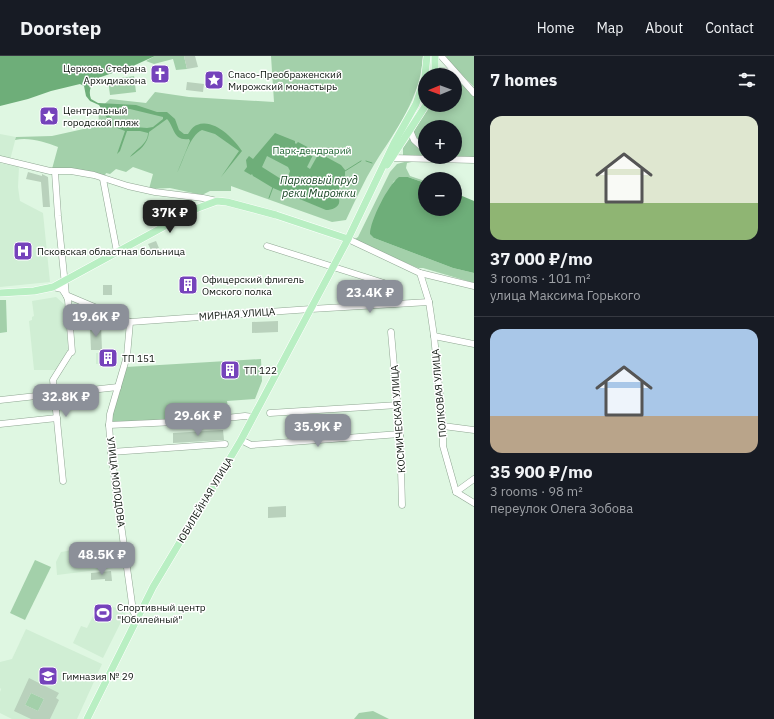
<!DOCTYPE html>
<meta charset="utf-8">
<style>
:root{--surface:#171b24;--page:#242831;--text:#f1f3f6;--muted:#9ea1a6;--line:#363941;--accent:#8c9099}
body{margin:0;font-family:"IBM Plex Sans",sans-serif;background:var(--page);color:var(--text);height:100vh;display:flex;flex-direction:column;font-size:15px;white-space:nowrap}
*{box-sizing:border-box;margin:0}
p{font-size:13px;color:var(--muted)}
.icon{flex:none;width:22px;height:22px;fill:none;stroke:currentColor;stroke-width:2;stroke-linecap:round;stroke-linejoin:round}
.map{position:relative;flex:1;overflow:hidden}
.details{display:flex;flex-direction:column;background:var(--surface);width:300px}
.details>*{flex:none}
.needle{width:26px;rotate:269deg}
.buttons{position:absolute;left:418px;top:12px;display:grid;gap:8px}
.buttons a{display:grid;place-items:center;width:44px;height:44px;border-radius:50%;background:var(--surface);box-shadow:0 2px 10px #0003;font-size:20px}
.price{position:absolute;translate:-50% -34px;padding:0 9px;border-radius:8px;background:var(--accent);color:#fff;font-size:13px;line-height:26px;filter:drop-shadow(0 1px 2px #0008)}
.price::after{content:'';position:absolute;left:50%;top:24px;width:12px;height:9px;margin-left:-6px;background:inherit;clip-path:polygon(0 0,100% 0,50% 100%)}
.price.current{background:#222;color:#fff}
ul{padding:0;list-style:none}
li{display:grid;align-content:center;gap:8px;height:212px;padding:0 16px}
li+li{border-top:1px solid var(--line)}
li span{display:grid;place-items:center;height:124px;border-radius:12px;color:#555}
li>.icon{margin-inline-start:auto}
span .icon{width:72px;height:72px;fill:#fffc;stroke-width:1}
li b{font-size:17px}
h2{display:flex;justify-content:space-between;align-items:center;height:48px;padding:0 16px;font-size:17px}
header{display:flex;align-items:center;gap:24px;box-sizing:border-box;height:56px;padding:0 20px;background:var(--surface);border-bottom:1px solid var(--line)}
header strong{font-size:19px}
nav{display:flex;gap:22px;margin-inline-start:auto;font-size:14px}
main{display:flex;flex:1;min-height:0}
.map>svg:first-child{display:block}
</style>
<header>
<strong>Doorstep</strong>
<nav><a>Home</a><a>Map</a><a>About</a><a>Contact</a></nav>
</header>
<main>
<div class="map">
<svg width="474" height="663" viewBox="0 0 474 663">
<rect width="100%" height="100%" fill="#dff7e2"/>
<g fill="#d0eed4">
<polygon points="0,78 16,81 10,104 0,101"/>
<polygon points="0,107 19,111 18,131 20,145 43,157 50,226 0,231"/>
<polygon points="56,241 65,249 68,293 57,314 34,314 29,265 32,264 32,261 34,260 32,245"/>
<polygon points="115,296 115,308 96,308 96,297"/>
<polygon points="119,486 122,511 57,519 56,506 61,496"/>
<polygon points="106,548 126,556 103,602 73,587 81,570 87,572 98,550 104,552"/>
<polygon points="26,573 102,608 77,663 12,663 0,657 0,636 1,633 0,632 0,606 12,603"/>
</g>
<g fill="#a3d0aa">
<polygon points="155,0 184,0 187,13 176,14 173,3 154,8 146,5"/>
<path d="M271 0H423C421 41 396 74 375 107 364 125 355 145 346 164L332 166 231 130V135H210L202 139 170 132 149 133 153 118 133 111 126 116 116 113 110 118 106 117 104 122 52 113 58 91C45 86 29 81 15 84L16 81 52 80 88 72 99 66 98 54 110 43 146 47 155 36 189 41 274 46Z"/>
<polygon points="446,0 474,0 474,31 448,4"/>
<polygon points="134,20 136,36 110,39 108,24"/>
<polygon points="455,20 474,40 474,101 455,100 455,71 425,71 425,92 413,77 429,49 455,49"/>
<polygon points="410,82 417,91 425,97 425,100 403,99 403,92"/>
<polygon points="408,105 416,105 407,107 406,112 410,120 425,125 425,127 408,121 394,125 377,157 374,182 453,212 474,217 474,227 423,212 418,212 367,190 355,183 358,181 390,116 397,108"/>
<polygon points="0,244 6,244 7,276 0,277"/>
<polygon points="261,303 262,325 255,343 227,345 229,359 203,362 112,366 112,358 126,311"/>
<polygon points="35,504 51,511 25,564 10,557"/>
<polygon points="31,637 44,643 38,655 25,649"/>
<polygon points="373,655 389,663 354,663 359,657"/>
</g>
<g fill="#6eae79" fill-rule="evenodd">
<path d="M0 0H155L133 10 98 22C91 28 88 34 91 43L98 47 136 49 157 56H167L175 63 179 74 184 78H188C190 75 193 70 197 69 214 62 234 83 242 95L221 121 239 95 215 78 202 74C189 80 184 104 177 117L190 85 189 83C173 85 175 72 167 63L149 76C148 88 140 94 130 101 136 93 148 88 148 77L140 75H127L120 95 117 98 125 75 112 70 99 49 90 45 86 40 84 30 80 28 51 35 28 43 0 50ZM121 53H130L163 61V63L153 71 147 72 122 70 114 67 109 58Z"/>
<path d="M275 77 295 85V87L296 88 298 86 315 95 307 111 310 113 319 97 341 109 345 114V121L337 137C337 139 339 141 339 143 341 151 332 154 326 154L273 132 253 120 252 118 251 119 244 115 247 111 246 104 249 100 253 103ZM267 100 288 111 290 115 288 121 281 123 262 111Z"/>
<path d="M399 121H408L425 127V153H455V137L474 145V217L453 212 374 182 370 178C370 165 388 129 399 121Z"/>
</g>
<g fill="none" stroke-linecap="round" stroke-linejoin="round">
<g stroke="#6eae79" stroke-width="1">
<polyline points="366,105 372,107"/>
<polyline points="345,115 361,105"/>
<polyline points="269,142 273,131"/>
</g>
</g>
<g fill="#b9d1bc" fill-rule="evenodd">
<polygon points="184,0 195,0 198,11 187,13"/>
<polygon points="187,26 204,28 203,36 186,34"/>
<polygon points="28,116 42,120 42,118 48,121 50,151 43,151 41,126 26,123"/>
<polygon points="156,185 159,192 152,196 148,188"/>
<rect x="103" y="229" width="9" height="10"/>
<polygon points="278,265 278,276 252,277 252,266"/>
<polygon points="95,269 101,270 102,294 91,294 90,271"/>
<polygon points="223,374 224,384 173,387 173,377"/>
<polygon points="286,450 286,461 268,462 268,451"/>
<polygon points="111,515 112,525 105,525 105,523 91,524 91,517"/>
<polygon points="99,551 111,557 107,564 95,558"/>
<path d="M29 622 59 637 56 642 59 644 50 663H31L14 655ZM31 637 44 643 38 655 25 649Z"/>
</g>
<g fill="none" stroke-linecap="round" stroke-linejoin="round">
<defs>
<g id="minor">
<polyline points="441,0 474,37"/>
<polyline points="430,19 440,15 454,16"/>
<polyline points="409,72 414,84 425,94"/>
<polyline points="393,102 474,104"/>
<polyline points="0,103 50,115 71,115 94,119 128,130 155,136 203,142 217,145"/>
<polyline points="55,116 58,160 66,239 68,244 72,296 70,297 53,324 63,425"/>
<polyline points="103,123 117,196"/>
<polyline points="348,183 420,217 474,230"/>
<polyline points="267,190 384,227"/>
<polyline points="420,217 429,246 434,280 443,370 443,390 456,436 474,447"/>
<polyline points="53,231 62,233 66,239 130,266 311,253 429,246"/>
<polyline points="130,266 127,300 110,358 109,369 111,396 133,555 137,563"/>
<polyline points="391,276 400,378 402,449"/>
<polyline points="434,280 474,288"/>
<polyline points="0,344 118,331"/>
<polyline points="270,357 398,349"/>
<polyline points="0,368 57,362"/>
<polyline points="109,369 198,365 245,360 253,361"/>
<polyline points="443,370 474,374"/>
<polyline points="241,384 251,389 400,378"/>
<polyline points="111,396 225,388"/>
<polyline points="456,436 474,423"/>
</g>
<g id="major">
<polyline points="435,0 435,19"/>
<polyline points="425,19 427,0"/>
<polyline points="387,109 426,49"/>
<polyline points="0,237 34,235 53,231 198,152 217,145 227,146 276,159 348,183"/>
<polyline points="87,663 153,531 241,384 348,183 394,87 416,48 425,21"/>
</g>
</defs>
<use href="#minor" stroke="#8fa692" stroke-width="7"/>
<use href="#major" stroke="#fff" stroke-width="8"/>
<use href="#minor" stroke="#fff" stroke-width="6"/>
<use href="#major" stroke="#b9efc3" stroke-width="7"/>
</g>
<defs>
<symbol id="church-square" viewBox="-11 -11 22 22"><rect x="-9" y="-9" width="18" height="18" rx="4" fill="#7543bb" stroke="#fff"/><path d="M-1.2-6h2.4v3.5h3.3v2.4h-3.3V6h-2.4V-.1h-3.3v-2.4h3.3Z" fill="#fff"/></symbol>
<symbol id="sight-square" viewBox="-11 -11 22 22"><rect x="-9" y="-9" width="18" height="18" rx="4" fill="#7543bb" stroke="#fff"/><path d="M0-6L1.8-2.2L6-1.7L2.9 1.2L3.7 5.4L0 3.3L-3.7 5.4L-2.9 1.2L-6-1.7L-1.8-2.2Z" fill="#fff"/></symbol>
<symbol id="hospital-square" viewBox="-11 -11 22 22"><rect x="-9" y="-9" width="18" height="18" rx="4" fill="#7543bb" stroke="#fff"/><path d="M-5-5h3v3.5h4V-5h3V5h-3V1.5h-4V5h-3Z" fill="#fff"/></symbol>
<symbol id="building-square" viewBox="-11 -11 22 22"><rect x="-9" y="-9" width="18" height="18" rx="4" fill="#7543bb" stroke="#fff"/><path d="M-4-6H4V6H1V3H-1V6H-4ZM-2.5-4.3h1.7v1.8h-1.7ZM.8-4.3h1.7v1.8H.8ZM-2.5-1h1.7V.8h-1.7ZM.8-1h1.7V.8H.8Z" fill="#fff"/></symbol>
<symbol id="stadium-square" viewBox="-11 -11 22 22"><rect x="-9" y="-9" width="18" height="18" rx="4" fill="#7543bb" stroke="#fff"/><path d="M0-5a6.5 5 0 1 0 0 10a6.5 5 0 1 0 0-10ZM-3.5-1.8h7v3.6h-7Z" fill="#fff"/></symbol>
<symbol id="school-square" viewBox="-11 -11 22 22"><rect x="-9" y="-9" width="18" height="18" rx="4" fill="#7543bb" stroke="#fff"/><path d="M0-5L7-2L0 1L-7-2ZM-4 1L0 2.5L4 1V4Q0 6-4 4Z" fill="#fff"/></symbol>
</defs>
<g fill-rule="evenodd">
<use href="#church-square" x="149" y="7" width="22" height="22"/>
<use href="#sight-square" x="203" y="13" width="22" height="22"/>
<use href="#sight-square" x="38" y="49" width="22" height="22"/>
<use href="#hospital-square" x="12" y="184" width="22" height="22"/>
<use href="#building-square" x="177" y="218" width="22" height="22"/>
<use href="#building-square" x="97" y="291" width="22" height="22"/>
<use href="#building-square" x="219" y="303" width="22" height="22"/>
<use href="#stadium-square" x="92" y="546" width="22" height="22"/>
<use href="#school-square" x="37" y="609" width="22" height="22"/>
</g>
<g text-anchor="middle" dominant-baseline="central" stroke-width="3" stroke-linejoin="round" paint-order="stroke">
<g font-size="10" fill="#0d150e" stroke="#fff" text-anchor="start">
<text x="146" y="12" text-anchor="end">Церковь Стефана<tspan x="146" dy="12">Архидиакона</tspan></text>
<text x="228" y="18">Спасо-Преображенский<tspan x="228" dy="12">Мирожский монастырь</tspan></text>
<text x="63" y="54">Центральный<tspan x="63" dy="12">городской пляж</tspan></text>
<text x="37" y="195">Псковская областная больница</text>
<text x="202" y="223">Офицерский флигель<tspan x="202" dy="12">Омского полка</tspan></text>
<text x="122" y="302">ТП 151</text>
<text x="244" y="314">ТП 122</text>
<text x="117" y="551">Спортивный центр<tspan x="117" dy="12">"Юбилейный"</tspan></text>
<text x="62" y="620">Гимназия № 29</text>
</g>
<g font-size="10" fill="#206432" stroke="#fff">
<text x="312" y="94">Парк-дендрарий</text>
</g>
<g font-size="10" fill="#0d150e" stroke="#fff">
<text transform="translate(237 258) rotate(-4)">МИРНАЯ УЛИЦА</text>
<text transform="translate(439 337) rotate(-95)">ПОЛКОВАЯ УЛИЦА</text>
<text transform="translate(398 363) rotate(-94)">КОСМИЧЕСКАЯ УЛИЦА</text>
<text transform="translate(116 426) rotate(83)">УЛИЦА МОЛОДОВА</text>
<text transform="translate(205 444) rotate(-59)">ЮБИЛЕЙНАЯ УЛИЦА</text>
</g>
<g font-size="11" font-style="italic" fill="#144320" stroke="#fff">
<text x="319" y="124">Парковый пруд<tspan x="319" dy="13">реки Мирожки</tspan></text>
</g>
</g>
</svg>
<div class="buttons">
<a><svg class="needle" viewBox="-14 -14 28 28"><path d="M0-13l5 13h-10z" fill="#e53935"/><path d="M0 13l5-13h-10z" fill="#9ea1a6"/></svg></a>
<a>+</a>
<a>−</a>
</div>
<b class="price current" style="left:170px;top:178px">37K ₽</b>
<b class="price" style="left:370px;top:258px">23.4K ₽</b>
<b class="price" style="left:96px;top:282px">19.6K ₽</b>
<b class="price" style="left:66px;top:362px">32.8K ₽</b>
<b class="price" style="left:198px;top:381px">29.6K ₽</b>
<b class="price" style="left:318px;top:392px">35.9K ₽</b>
<b class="price" style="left:102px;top:520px">48.5K ₽</b>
</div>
<section class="details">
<h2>7 homes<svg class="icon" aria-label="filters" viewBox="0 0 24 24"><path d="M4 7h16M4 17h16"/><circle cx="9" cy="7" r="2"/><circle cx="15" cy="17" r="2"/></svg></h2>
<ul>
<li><span style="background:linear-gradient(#dfe7d0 70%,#8fb573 0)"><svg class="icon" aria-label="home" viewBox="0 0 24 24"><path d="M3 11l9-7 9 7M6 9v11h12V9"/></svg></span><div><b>37 000 ₽/mo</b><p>3 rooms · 101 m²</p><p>улица Максима Горького</p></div></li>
<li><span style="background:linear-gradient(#a9c7e8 70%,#b9a48a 0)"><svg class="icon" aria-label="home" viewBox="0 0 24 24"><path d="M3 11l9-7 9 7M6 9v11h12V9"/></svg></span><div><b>35 900 ₽/mo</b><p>3 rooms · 98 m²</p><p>переулок Олега Зобова</p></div></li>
</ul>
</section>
</main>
